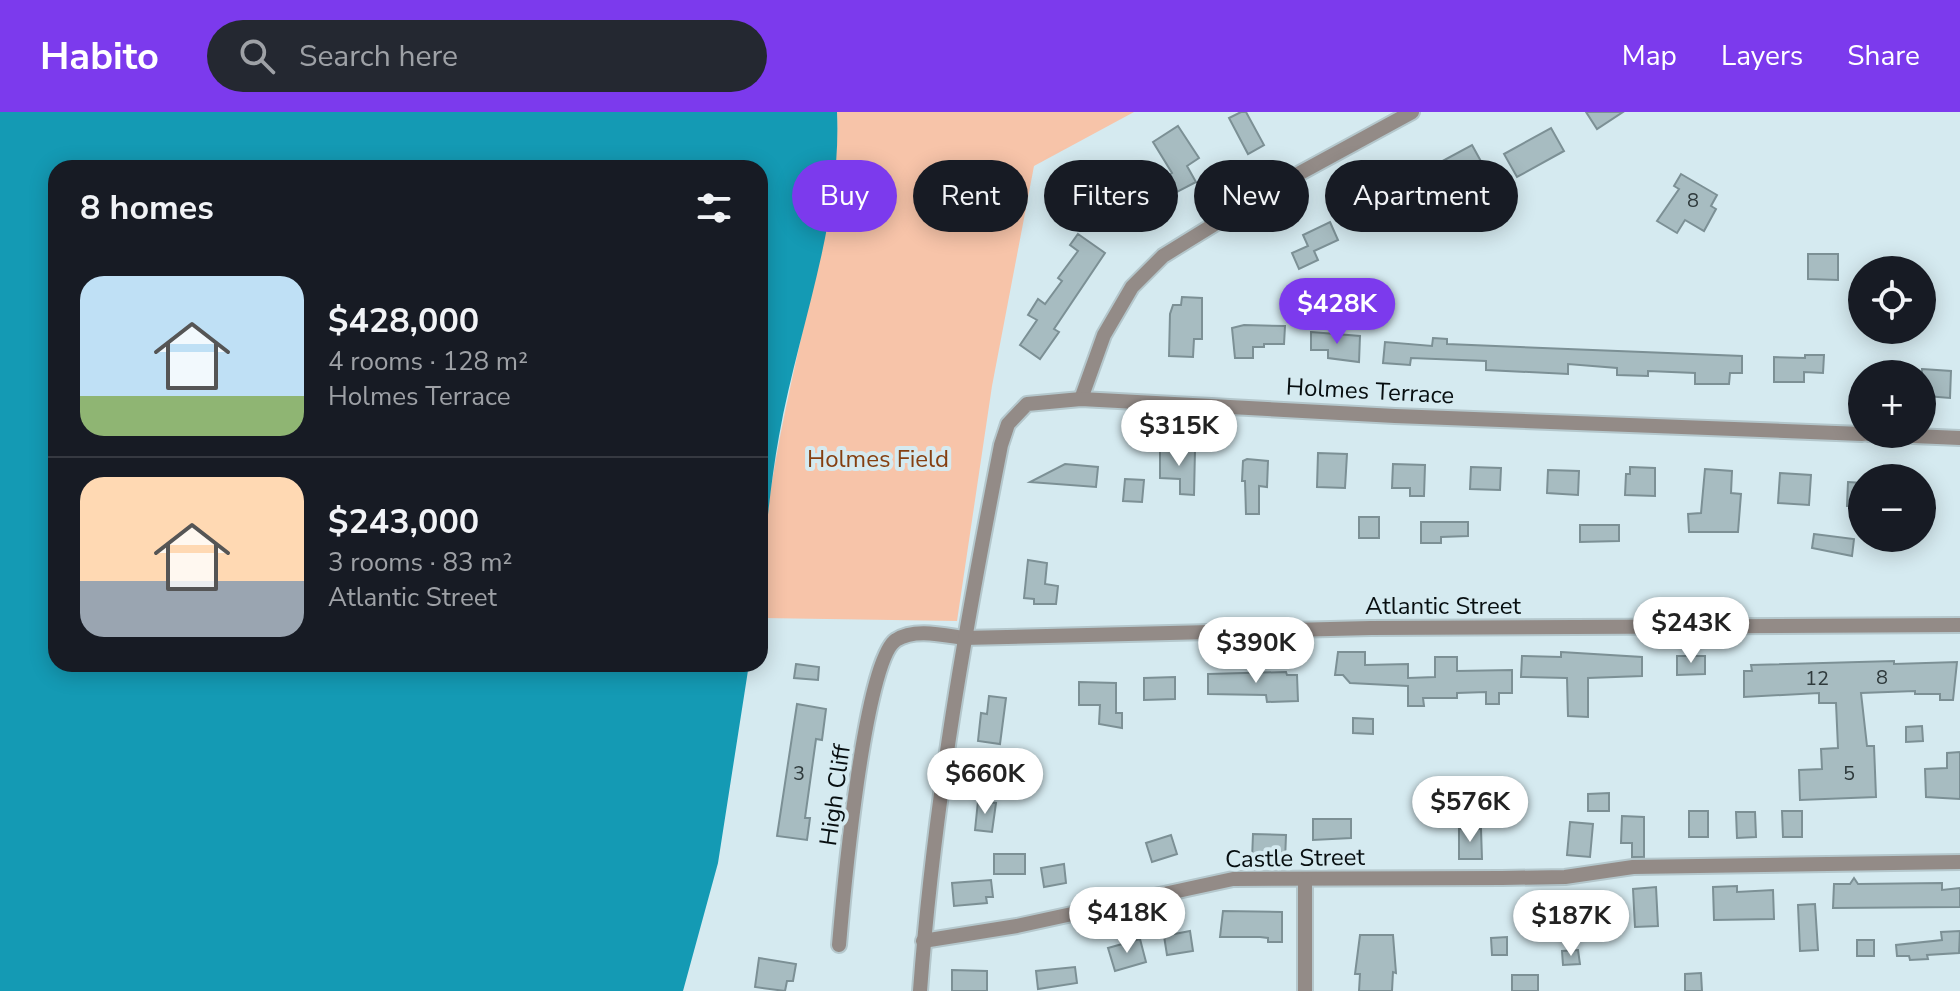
<!DOCTYPE html>
<meta charset="utf-8">
<style>
:root{--surface:#171b24;--page:#242831;--text:#f1f3f6;--muted:#9ea1a6;--line:#363941;--accent:#7c3aed}
body{margin:0;font-family:"Nunito Sans",sans-serif;background:var(--page);color:var(--text);height:100vh;display:flex;flex-direction:column;font-size:30px;white-space:nowrap}
*{box-sizing:border-box;margin:0}
p{font-size:26px;color:var(--muted)}
.icon{flex:none;width:44px;height:44px;fill:none;stroke:currentColor;stroke-width:2;stroke-linecap:round;stroke-linejoin:round}
.map{position:relative;flex:1;overflow:hidden}
.side{position:absolute;left:48px;top:48px;width:720px;height:512px;display:flex;flex-direction:column;background:var(--surface);border-radius:24px;box-shadow:0 4px 20px #0003}
.side>*{flex:none}
.guide{position:absolute;left:792px;top:48px;width:760px;height:72px;display:flex;gap:16px}
.tools{position:absolute;left:1848px;top:144px;display:grid;gap:16px}
.tools a{display:grid;place-items:center;width:88px;height:88px;border-radius:50%;background:var(--surface);box-shadow:0 4px 20px #0003;font-size:40px}
.price{position:absolute;translate:-50% -68px;padding:0 18px;border-radius:28px;background:#fff;color:#222;font-size:26px;line-height:52px;filter:drop-shadow(0 2px 4px #0008)}
.price::after{content:'';position:absolute;left:50%;top:48px;width:24px;height:18px;margin-left:-12px;background:inherit;clip-path:polygon(0 0,100% 0,50% 100%)}
.price.selected{background:var(--accent);color:#fff}
ul{padding:0;list-style:none}
li{display:flex;align-items:center;gap:24px;height:200px;padding:0 32px}
li+li{border-top:2px solid var(--line)}
li span{display:grid;place-items:center;flex:none;width:224px;height:160px;border-radius:24px;color:#555}
li>.icon{margin-inline-start:auto}
span .icon{width:96px;height:96px;fill:#fffc;stroke-width:1}
li b{font-size:34px}
h2{display:flex;justify-content:space-between;align-items:center;height:96px;padding:0 32px;font-size:34px}
.tag{padding:0 28px;border-radius:36px;background:var(--surface);box-shadow:0 4px 20px #0003;font-size:28px;line-height:72px}
.tag.selected{background:var(--accent);color:#fff}
header{display:flex;align-items:center;gap:48px;box-sizing:border-box;height:112px;padding:0 40px;background:var(--accent);color:#fff}
header strong{font-size:38px}
nav{display:flex;gap:44px;margin-inline-start:auto;font-size:28px}
.search{width:560px;height:72px;background:var(--page);display:flex;align-items:center;gap:20px;box-sizing:border-box;padding:0 28px;border-radius:44px;color:var(--muted);font-size:30px}
.map>svg:first-child{display:block}
</style>
<header>
<strong>Habito</strong>
<div class="search"><svg class="icon" aria-label="search" viewBox="0 0 24 24"><circle cx="10" cy="10" r="6"/><path d="M15 15l6 6"/></svg>Search here</div>
<nav><a>Map</a><a>Layers</a><a>Share</a></nav>
</header>
<div class="map">
<svg width="1960" height="879" viewBox="0 0 1960 879">
<rect width="100%" height="100%" fill="#d5eaf0"/>
<path fill="#f7c4a9" d="M837 0H1134L1034 54 992 274 957 509 760 506C760 404 784 303 806 204 821 138 840 68 837 0Z"/>
<path fill="#149ab4" d="M0 0H837C842 109 798 217 779 324 770 373 766 425 760 475V56H56V552H749L718 751 683 879H0Z"/>
<g fill="#a7bcc1" stroke="#7c9095" stroke-width="2">
<polygon points="1241,0 1246,0 1264,33 1248,42 1229,6"/>
<polygon points="1586,0 1623,0 1597,17"/>
<polygon points="1178,14 1199,46 1187,54 1196,70 1177,80 1169,63 1172,61 1153,30"/>
<polygon points="1551,16 1564,39 1517,65 1504,42"/>
<polygon points="1472,33 1488,62 1479,66 1486,78 1473,85 1467,74 1440,89 1424,59"/>
<polygon points="1681,62 1717,83 1711,94 1716,97 1704,119 1685,108 1677,121 1657,109 1679,77 1674,74"/>
<polygon points="1137,73 1152,93 1118,118 1103,97"/>
<polygon points="1403,74 1413,92 1367,118 1358,101 1374,92 1372,87"/>
<polygon points="1330,110 1338,128 1314,139 1318,148 1299,157 1292,141 1308,134 1303,123"/>
<polygon points="1078,122 1105,141 1054,217 1059,220 1040,247 1020,233 1037,208 1028,203 1038,187 1045,192 1062,169 1058,166 1078,139 1070,133"/>
<polygon points="1808,142 1838,142 1838,168 1808,167"/>
<polygon points="1182,185 1202,186 1202,227 1194,227 1193,245 1169,244 1170,202 1173,193 1181,193"/>
<polygon points="1244,213 1285,214 1284,232 1264,232 1264,235 1253,235 1253,246 1235,246 1232,216"/>
<polygon points="1311,220 1360,224 1359,250 1328,246 1328,238 1311,238"/>
<polygon points="1433,226 1447,227 1447,232 1742,244 1742,261 1730,261 1729,272 1695,272 1695,261 1648,259 1648,264 1617,263 1617,256 1568,252 1568,262 1486,258 1486,249 1411,246 1410,253 1383,251 1385,230 1432,234"/>
<polygon points="1805,243 1824,243 1823,261 1804,260 1804,270 1774,270 1774,245 1805,246"/>
<polygon points="1922,257 1951,259 1950,286 1926,284 1927,280 1922,280"/>
<polygon points="1160,337 1195,338 1194,383 1180,382 1180,367 1160,366"/>
<polygon points="1318,341 1347,342 1345,376 1317,375"/>
<polygon points="1247,347 1268,349 1267,375 1259,374 1259,402 1246,402 1245,369 1242,369 1243,349"/>
<polygon points="1065,352 1098,355 1096,375 1030,370"/>
<polygon points="1393,352 1425,353 1424,384 1410,384 1410,376 1392,376"/>
<polygon points="1471,355 1501,356 1500,378 1470,377"/>
<polygon points="1630,355 1655,356 1655,384 1625,383 1626,362 1630,362"/>
<polygon points="1705,357 1732,359 1731,381 1741,382 1738,420 1689,420 1688,402 1701,401"/>
<polygon points="1548,358 1579,359 1578,383 1547,381"/>
<polygon points="1780,361 1811,363 1809,393 1778,391"/>
<polygon points="1125,367 1144,368 1142,390 1123,389"/>
<polygon points="1848,370 1862,371 1862,394 1847,394"/>
<rect x="1359" y="405" width="20" height="21"/>
<polygon points="1421,410 1468,410 1468,424 1441,425 1441,431 1421,431"/>
<polygon points="1580,413 1619,413 1619,429 1580,430"/>
<polygon points="1814,422 1854,427 1852,444 1812,436"/>
<polygon points="1028,448 1047,451 1045,472 1058,474 1056,492 1034,492 1034,487 1024,486"/>
<polygon points="1338,540 1365,540 1365,553 1408,552 1408,566 1435,565 1435,545 1457,545 1457,559 1512,558 1512,581 1499,581 1499,592 1486,592 1486,580 1457,581 1457,586 1423,586 1424,594 1408,594 1408,574 1350,571 1343,563 1335,563"/>
<polygon points="1561,540 1642,545 1642,564 1588,566 1588,605 1568,604 1567,566 1521,565 1522,544 1561,545"/>
<polygon points="1677,544 1705,544 1705,562 1677,563"/>
<polygon points="1894,549 1894,552 1957,550 1953,588 1940,588 1940,582 1915,582 1915,579 1861,581 1867,634 1874,634 1876,685 1800,688 1799,658 1822,657 1821,637 1838,636 1836,591 1819,591 1819,581 1744,585 1744,559 1752,559 1751,553"/>
<polygon points="796,552 819,555 818,568 794,566"/>
<polygon points="1286,560 1287,563 1297,563 1298,589 1267,590 1266,583 1208,582 1208,562"/>
<polygon points="1175,565 1175,587 1144,588 1144,566"/>
<polygon points="1079,570 1116,571 1116,601 1122,601 1122,616 1099,612 1100,593 1079,593"/>
<polygon points="989,584 1006,586 1000,632 978,629 981,601 987,602"/>
<polygon points="797,592 826,597 822,628 816,627 805,706 810,706 807,728 777,724"/>
<polygon points="1353,606 1373,607 1373,622 1353,621"/>
<polygon points="1922,614 1923,629 1906,630 1906,615"/>
<polygon points="1960,640 1960,687 1926,685 1925,657 1947,656 1947,641"/>
<polygon points="1609,681 1609,699 1588,699 1588,682"/>
<polygon points="978,689 996,691 992,720 975,718"/>
<rect x="1689" y="699" width="19" height="26"/>
<polygon points="1782,699 1802,699 1802,725 1783,725"/>
<polygon points="1736,700 1755,700 1756,725 1737,726"/>
<polygon points="1622,704 1644,705 1644,745 1632,745 1632,731 1621,731"/>
<polygon points="1313,707 1351,707 1351,726 1313,728"/>
<polygon points="1570,710 1593,712 1590,745 1567,743"/>
<polygon points="1459,717 1481,717 1482,747 1459,747"/>
<polygon points="1253,722 1286,723 1285,749 1252,748"/>
<polygon points="1171,723 1177,742 1152,750 1146,731"/>
<rect x="994" y="742" width="31" height="20"/>
<polygon points="1064,752 1066,771 1044,775 1041,756"/>
<polygon points="1854,766 1858,772 1942,771 1942,778 1960,776 1960,795 1833,796 1834,772 1850,772"/>
<polygon points="991,768 993,785 986,785 987,791 954,794 952,771"/>
<polygon points="1737,774 1737,780 1773,778 1774,807 1714,808 1713,775"/>
<polygon points="1656,775 1658,814 1635,815 1633,777"/>
<polygon points="1582,788 1583,810 1561,811 1560,789"/>
<polygon points="1815,792 1818,838 1800,839 1798,793"/>
<polygon points="1223,799 1282,800 1282,830 1268,830 1268,826 1260,825 1220,825"/>
<polygon points="1190,819 1193,839 1167,843 1164,824"/>
<polygon points="1960,819 1959,841 1927,843 1928,847 1910,848 1909,844 1897,844 1896,833 1942,828 1941,820"/>
<polygon points="1360,823 1393,823 1396,861 1393,860 1392,879 1359,879 1360,862 1355,862"/>
<polygon points="1507,825 1507,843 1492,843 1491,826"/>
<polygon points="1140,827 1146,850 1115,859 1108,836"/>
<rect x="1857" y="828" width="17" height="16"/>
<polygon points="1578,838 1580,852 1563,853 1562,839"/>
<polygon points="759,846 796,852 793,869 787,869 785,879 755,875"/>
<polygon points="1075,855 1077,871 1038,877 1036,859"/>
<polygon points="952,858 987,859 987,879 952,879"/>
<polygon points="1701,861 1702,879 1685,879 1685,862"/>
<rect x="1512" y="863" width="26" height="16"/>
</g>
<g fill="none" stroke-linecap="round" stroke-linejoin="round">
<defs>
<g id="street">
<polyline points="1081,287 1104,223 1132,175 1163,144 1278,73 1412,0"/>
<polyline points="1868,322 1960,326"/>
<polyline points="923,829 1017,814 1233,767 1502,766 1565,765 1633,755 1960,750"/>
<path d="M839 833C843 786 864 548 896 528 914 516 943 523 963 526L1371 516 1960 513"/>
<path d="M920 879C934 692 965 517 1001 333L1008 312 1027 292 1081 287 1395 304 1862 322"/>
<polyline points="1305,879 1305,768"/>
</g>
</defs>
<use href="#street" stroke="#b4c7cc" stroke-width="18"/>
<use href="#street" stroke="#938b87" stroke-width="14"/>
</g>
<g text-anchor="middle" dominant-baseline="central" stroke-width="8" stroke-linejoin="round" paint-order="stroke">
<g font-size="20" fill="#2f3a3c">
<text x="1693" y="88">8</text>
<text x="1882" y="565">8</text>
<text x="1817" y="566">12</text>
<text x="799" y="661">3</text>
<text x="1849" y="661">5</text>
</g>
<g font-size="24" fill="#070e10" stroke="#d5eaf0">
<text transform="translate(1370 279) rotate(3)">Holmes Terrace</text>
<text x="1443" y="494">Atlantic Street</text>
<text transform="translate(835 683) rotate(-82)">High Cliff</text>
<text transform="translate(1295 746) rotate(-1)">Castle Street</text>
</g>
<g font-size="24" fill="#853f10" stroke="#d5eaf0">
<text x="878" y="347">Holmes Field</text>
</g>
</g>
</svg>
<div class="tools">
<a><svg class="icon" aria-label="locate" viewBox="0 0 24 24"><circle cx="12" cy="12" r="6"/><path d="M12 2v4M12 18v4M2 12h4M18 12h4"/></svg></a>
<a>+</a>
<a>−</a>
</div>
<b class="price selected" style="left:1337px;top:234px">$428K</b>
<b class="price" style="left:1179px;top:356px">$315K</b>
<b class="price" style="left:1691px;top:553px">$243K</b>
<b class="price" style="left:1256px;top:573px">$390K</b>
<b class="price" style="left:985px;top:704px">$660K</b>
<b class="price" style="left:1470px;top:732px">$576K</b>
<b class="price" style="left:1127px;top:843px">$418K</b>
<b class="price" style="left:1571px;top:846px">$187K</b>
<div class="guide">
<a class="tag selected">Buy</a>
<a class="tag">Rent</a>
<a class="tag">Filters</a>
<a class="tag">New</a>
<a class="tag">Apartment</a>
</div>
<section class="side">
<h2>8 homes<svg class="icon" aria-label="filters" viewBox="0 0 24 24"><path d="M4 7h16M4 17h16"/><circle cx="9" cy="7" r="2"/><circle cx="15" cy="17" r="2"/></svg></h2>
<ul>
<li><span style="background:linear-gradient(#bfe0f5 75%,#8fb573 0)"><svg class="icon" aria-label="home" viewBox="0 0 24 24"><path d="M3 11l9-7 9 7M6 9v11h12V9"/></svg></span><div><b>$428,000</b><p>4 rooms · 128 m²</p><p>Holmes Terrace</p></div></li>
<li><span style="background:linear-gradient(#ffd9b3 65%,#9aa5b1 0)"><svg class="icon" aria-label="home" viewBox="0 0 24 24"><path d="M3 11l9-7 9 7M6 9v11h12V9"/></svg></span><div><b>$243,000</b><p>3 rooms · 83 m²</p><p>Atlantic Street</p></div></li>
</ul>
</section>
</div>
